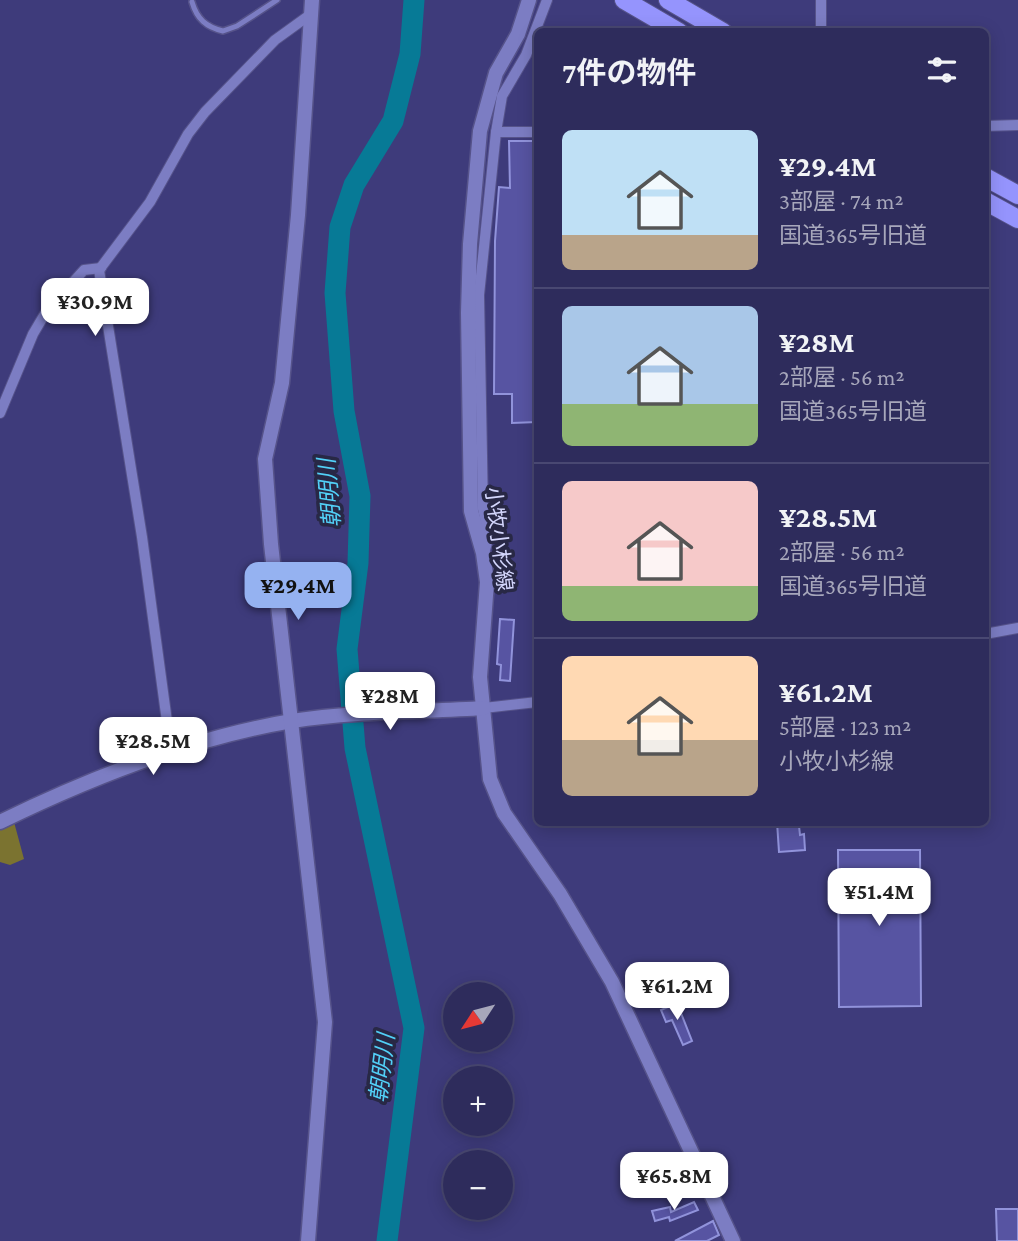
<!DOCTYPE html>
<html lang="ja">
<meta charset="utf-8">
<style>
:root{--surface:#2e2c5c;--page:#363462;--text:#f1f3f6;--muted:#a7a7bb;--line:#494872;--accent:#95b2f1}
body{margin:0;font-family:"Crimson Pro","Noto Sans JP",serif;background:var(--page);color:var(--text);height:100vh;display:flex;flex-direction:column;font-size:26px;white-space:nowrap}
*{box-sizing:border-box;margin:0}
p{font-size:23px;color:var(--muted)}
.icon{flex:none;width:38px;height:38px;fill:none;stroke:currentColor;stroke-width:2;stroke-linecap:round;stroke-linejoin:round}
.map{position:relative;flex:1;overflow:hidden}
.details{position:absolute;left:534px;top:28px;width:455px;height:798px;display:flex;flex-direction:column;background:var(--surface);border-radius:10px;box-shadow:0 4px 18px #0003,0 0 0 2px var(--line)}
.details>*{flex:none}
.needle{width:46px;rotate:234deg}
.buttons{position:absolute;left:443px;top:982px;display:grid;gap:14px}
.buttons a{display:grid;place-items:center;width:70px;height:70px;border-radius:50%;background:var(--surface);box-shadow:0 4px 18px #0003,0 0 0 2px var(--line);font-size:35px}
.price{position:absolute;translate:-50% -60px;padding:0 16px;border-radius:14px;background:#fff;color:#222;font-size:23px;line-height:46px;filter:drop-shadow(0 2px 4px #0008)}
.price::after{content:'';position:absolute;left:50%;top:42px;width:21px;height:16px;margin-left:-10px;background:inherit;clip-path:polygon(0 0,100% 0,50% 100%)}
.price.active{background:var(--accent);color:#111}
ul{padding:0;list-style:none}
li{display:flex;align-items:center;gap:21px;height:175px;padding:0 28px}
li+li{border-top:2px solid var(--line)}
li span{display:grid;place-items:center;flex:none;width:196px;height:140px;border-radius:10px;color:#555}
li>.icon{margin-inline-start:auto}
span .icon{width:84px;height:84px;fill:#fffc;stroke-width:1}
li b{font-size:30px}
h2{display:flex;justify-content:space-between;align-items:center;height:84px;padding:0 28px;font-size:30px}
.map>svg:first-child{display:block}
</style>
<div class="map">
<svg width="1018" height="1241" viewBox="0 0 1018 1241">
<rect width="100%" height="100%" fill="#3e3b7b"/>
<polygon fill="#7b7330" points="14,822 24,859 10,865 0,862 0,827"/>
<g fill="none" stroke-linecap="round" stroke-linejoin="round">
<polyline stroke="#077a96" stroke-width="21" points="387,1241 414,1028 355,748 347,649 358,563 360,496 344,411 335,293 340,227 354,185 393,121 410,54 414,0"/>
</g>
<g fill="#5754a2" stroke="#9193db" stroke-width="2">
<polygon points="509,141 537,141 537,422 512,423 512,394 494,394 495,241 499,187 510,188"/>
<polygon points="500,619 514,620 510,681 500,680 501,665 497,664"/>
<polygon points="777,822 799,826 800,835 804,834 805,850 779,852"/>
<polygon points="838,850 920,850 921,1006 839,1007"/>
<polygon points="677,1003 692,1041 683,1045 672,1020 666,1022 661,1010"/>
<polygon points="694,1202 698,1210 670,1221 669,1217 655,1221 652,1211 670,1207 671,1212"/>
<polygon points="996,1209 1018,1209 1018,1241 997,1241"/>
<polygon points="713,1221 719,1235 707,1241 675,1241"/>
</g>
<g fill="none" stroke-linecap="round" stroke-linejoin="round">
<defs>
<path id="lane" d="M192 2C197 19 206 27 223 31L237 26 277 0"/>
<g id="street">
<polyline points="821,0 821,32"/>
<polyline points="985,126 1018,125"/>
<polyline points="496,132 537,132"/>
<polyline points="0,413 33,334 46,312 84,270 101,268"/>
<polyline points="484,553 489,536 483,509 479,295 496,132 502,96 526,55 547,0"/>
<polyline points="985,634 1018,628"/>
<polyline points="484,708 537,702"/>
<polyline points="171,751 142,537 99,270 150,202 188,134 205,112 275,40 311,14"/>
</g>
<g id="secondary">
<polyline points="529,0 518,34 496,73 480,131 470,244 468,313 471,511 483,553 487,582 480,677 490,779 504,813 560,894 612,982 733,1241"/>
<path d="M0 822C92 777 191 738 292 721 355 711 421 712 484 708"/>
<polyline points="308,1241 325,1022 271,544 265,459 282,383 298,215 312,0"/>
</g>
<g id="highway">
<polyline points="624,0 679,32"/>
<polyline points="668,0 723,32"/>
<polyline points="985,177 1018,195"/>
<polyline points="985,201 1018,219"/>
</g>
</defs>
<use href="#lane" stroke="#56538a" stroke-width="8"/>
<use href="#street" stroke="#56538a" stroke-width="12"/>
<use href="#secondary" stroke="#56538a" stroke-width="17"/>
<use href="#highway" stroke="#56538a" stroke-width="20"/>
<use href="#lane" stroke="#7c7dc3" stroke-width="5"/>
<use href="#street" stroke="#7c7dc3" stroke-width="10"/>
<use href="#secondary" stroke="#7c7dc3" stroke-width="14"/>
<use href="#highway" stroke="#9594fd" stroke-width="18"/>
</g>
<g text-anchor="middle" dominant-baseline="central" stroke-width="7" stroke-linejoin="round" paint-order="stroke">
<g font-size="21" fill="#d3d6fc" stroke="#282845">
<text transform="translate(499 539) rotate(83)">小牧小杉線</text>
</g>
<g font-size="23" font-style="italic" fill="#52d0f7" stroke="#282845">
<text transform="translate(329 493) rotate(-95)">朝明川</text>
<text transform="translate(382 1068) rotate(-83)">朝明川</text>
</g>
</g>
</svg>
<div class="buttons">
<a><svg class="needle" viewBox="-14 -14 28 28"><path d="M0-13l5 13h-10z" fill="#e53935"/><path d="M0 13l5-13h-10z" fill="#a7a7bb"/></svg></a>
<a>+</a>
<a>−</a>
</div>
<b class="price" style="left:95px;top:338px">¥30.9M</b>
<b class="price active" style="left:298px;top:622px">¥29.4M</b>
<b class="price" style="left:390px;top:732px">¥28M</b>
<b class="price" style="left:153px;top:777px">¥28.5M</b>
<b class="price" style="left:879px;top:928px">¥51.4M</b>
<b class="price" style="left:677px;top:1022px">¥61.2M</b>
<b class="price" style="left:674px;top:1212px">¥65.8M</b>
<section class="details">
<h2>7件の物件<svg class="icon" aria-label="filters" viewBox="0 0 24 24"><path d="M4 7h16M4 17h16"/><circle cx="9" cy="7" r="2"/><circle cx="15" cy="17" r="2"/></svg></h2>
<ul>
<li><span style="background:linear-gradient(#bfe0f5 75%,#b9a48a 0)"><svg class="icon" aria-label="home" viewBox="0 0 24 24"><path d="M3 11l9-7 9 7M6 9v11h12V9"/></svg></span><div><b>¥29.4M</b><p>3部屋 · 74 m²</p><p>国道365号旧道</p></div></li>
<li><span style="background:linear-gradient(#a9c7e8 70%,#8fb573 0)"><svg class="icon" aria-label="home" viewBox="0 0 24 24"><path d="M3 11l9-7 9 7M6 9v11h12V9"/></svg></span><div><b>¥28M</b><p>2部屋 · 56 m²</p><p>国道365号旧道</p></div></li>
<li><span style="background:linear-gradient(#f6c9c9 75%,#8fb573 0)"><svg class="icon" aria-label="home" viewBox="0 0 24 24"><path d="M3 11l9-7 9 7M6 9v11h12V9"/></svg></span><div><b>¥28.5M</b><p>2部屋 · 56 m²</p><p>国道365号旧道</p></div></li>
<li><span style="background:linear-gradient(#ffd9b3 60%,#b9a48a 0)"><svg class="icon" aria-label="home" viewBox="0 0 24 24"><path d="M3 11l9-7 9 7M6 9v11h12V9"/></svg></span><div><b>¥61.2M</b><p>5部屋 · 123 m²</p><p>小牧小杉線</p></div></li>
</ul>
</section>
</div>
